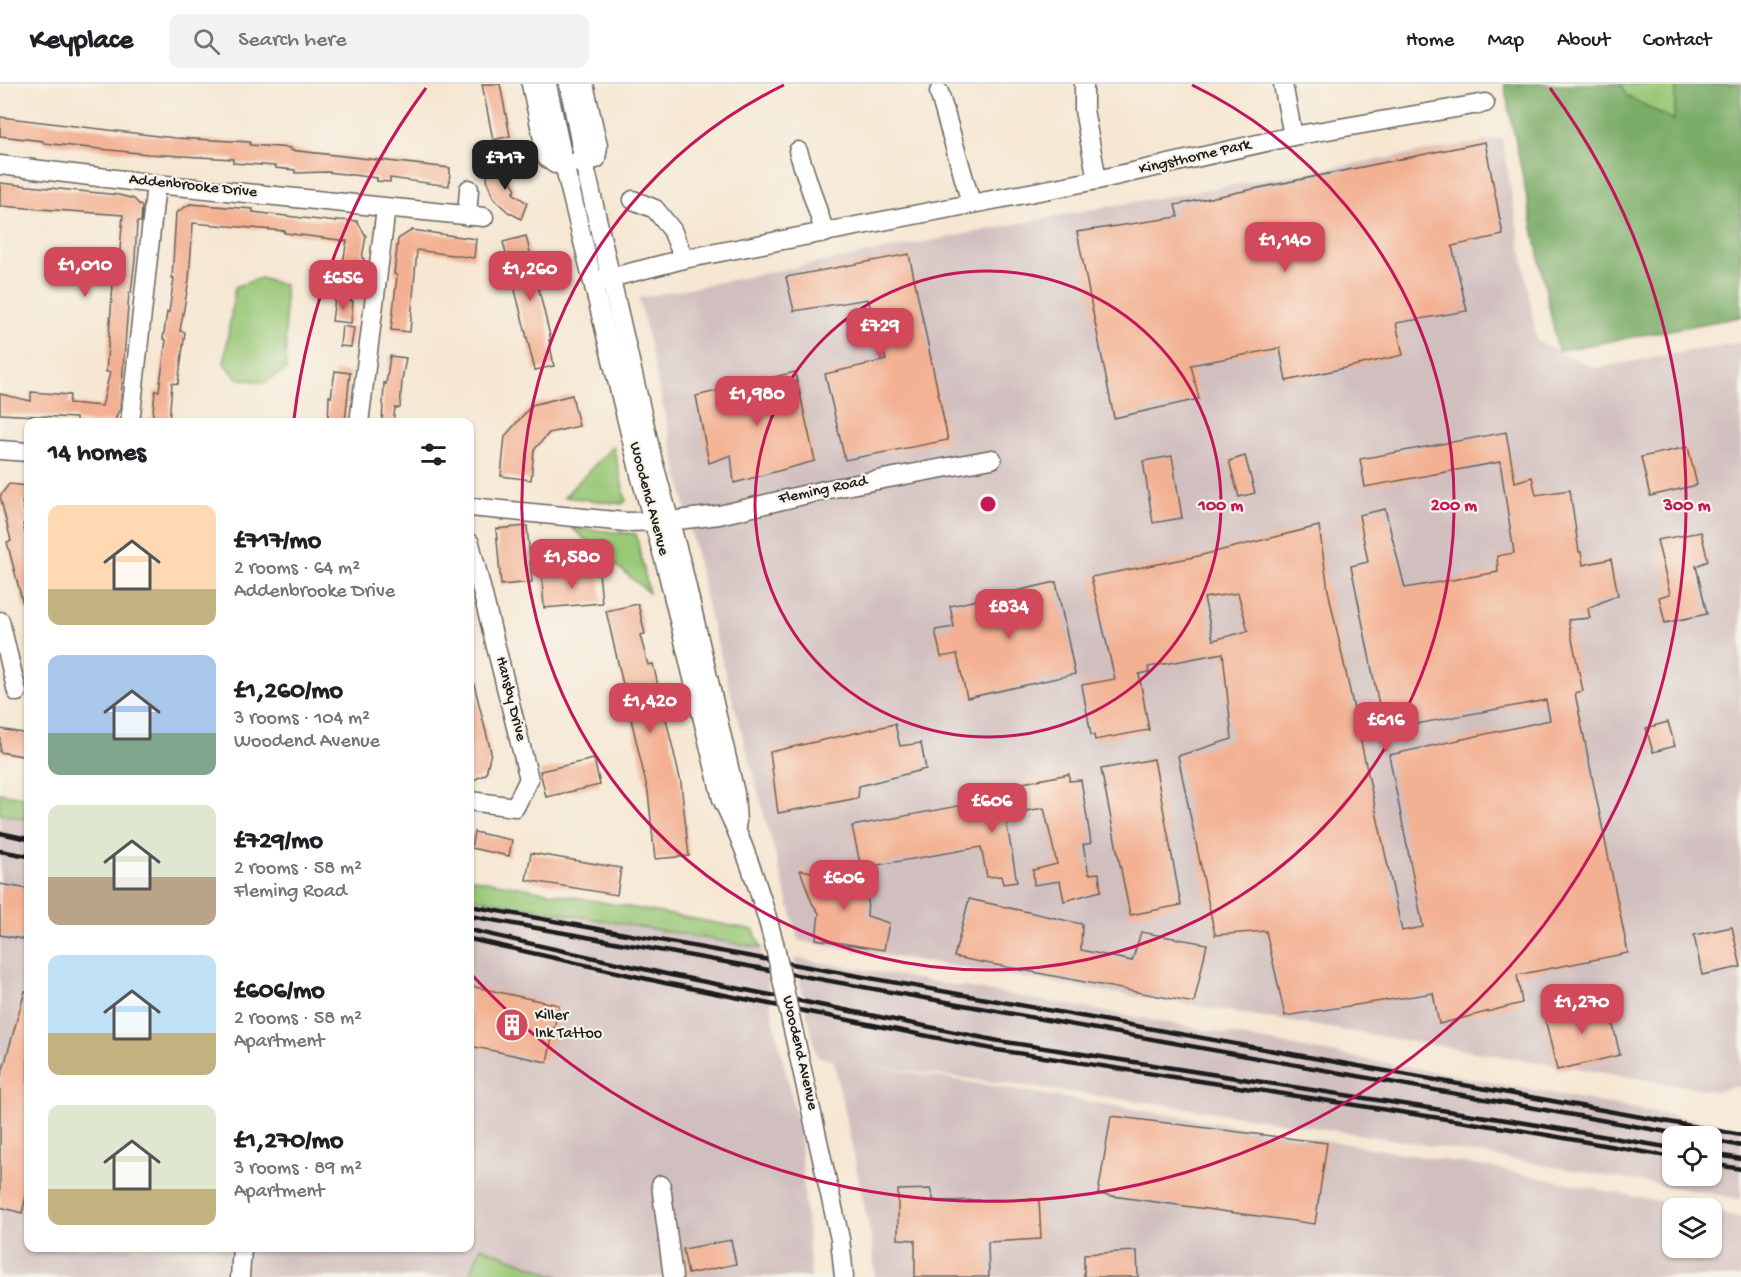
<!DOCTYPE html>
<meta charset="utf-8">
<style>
:root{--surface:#fff;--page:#f2f2f2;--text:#202124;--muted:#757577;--line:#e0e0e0;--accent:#d1495b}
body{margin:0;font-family:"Gochi Hand",sans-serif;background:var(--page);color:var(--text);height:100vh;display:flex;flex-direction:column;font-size:22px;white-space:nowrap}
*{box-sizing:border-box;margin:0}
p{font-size:20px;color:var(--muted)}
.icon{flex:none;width:33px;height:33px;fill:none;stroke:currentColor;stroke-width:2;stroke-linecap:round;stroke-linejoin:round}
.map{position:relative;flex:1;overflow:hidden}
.side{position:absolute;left:24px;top:334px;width:450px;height:834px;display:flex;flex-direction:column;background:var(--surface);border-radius:12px;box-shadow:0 2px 4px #0004}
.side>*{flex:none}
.fabs{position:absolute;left:1662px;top:1042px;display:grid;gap:12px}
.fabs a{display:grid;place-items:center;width:60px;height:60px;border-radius:12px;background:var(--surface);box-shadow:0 2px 4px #0004;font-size:30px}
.price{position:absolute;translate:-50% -51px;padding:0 14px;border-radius:12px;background:var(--accent);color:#fff;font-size:20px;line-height:39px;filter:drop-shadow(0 2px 3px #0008)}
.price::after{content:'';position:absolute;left:50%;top:36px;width:18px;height:14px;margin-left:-9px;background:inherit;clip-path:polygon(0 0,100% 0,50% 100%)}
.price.current{background:#222;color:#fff}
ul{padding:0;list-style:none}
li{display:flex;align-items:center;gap:18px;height:150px;padding:0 24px}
li span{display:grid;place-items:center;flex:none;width:168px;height:120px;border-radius:12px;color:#555}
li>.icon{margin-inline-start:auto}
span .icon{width:72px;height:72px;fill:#fffc;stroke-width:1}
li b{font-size:26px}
h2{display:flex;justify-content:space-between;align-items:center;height:72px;padding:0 24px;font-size:26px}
header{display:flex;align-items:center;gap:36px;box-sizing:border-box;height:84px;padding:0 30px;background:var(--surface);border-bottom:2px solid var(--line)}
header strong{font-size:28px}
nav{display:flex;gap:33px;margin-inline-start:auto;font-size:21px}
.search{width:420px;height:54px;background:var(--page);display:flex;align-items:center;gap:15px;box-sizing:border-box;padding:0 21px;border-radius:12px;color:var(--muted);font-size:22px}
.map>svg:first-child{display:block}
</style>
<header>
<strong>Keyplace</strong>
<div class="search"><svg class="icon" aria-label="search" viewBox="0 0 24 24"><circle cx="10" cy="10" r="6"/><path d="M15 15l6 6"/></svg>Search here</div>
<nav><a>Home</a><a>Map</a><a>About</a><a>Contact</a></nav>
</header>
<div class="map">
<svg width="1741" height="1193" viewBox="0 0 1741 1193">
<rect width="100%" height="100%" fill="#f7f3e8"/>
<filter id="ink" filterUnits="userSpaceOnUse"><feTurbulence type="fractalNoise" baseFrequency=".0167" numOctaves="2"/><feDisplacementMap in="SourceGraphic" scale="12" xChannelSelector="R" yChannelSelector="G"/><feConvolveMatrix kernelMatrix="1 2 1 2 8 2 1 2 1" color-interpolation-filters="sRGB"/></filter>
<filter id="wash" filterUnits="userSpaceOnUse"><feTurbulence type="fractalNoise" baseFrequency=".008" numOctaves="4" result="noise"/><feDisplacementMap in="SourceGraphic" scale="24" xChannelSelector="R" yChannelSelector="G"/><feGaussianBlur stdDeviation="1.35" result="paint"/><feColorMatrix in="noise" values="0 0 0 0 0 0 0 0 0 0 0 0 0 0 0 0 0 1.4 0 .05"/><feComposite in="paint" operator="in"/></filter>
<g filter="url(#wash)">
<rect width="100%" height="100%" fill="#f6e7d3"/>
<g fill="#d1bfbf" fill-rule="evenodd">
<polygon points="1502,54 1537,258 1595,284 1741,258 1741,1002 1714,1007 799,857 710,533 639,214 1083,127"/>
<polygon points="0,730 28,735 28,1164 470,1164 470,813 761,864 773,933 799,1045 811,1193 0,1193"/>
<path d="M794 874 1086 924 1741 1044V1115L1403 1057 1161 1020 864 981 1492 1084 1696 1125H1672V1164H1712V1128L1741 1134V1193H875L872 1158 834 977 817 972ZM1672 1053H1712V1092H1672Z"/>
</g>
<g fill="#99c877" stroke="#5a724a" stroke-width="1.5">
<polygon points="1621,0 1676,0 1675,37 1626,12"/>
<polygon points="260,194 285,201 286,286 264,299 237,294 224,279 235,203"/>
<polygon points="613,362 626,417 622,420 564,413"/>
<polygon points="572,444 636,450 649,509"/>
<polygon points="0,709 28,714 28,735 0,730"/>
<polygon points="470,794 754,846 761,864 470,813"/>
<polygon points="481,1163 560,1193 469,1193"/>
</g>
<polygon fill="#7aac68" stroke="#4b6442" stroke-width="1.5" points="1504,0 1621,0 1626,12 1674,36 1676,0 1741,0 1741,233 1558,267"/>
<g id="blocks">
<g fill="#f3b092" fill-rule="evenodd">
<polygon points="482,0 500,0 510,52 493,56"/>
<polygon points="0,33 175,54 250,58 250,61 291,64 290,66 450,84 449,102 390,94 390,98 377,97 377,94 327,88 295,89 295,86 275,84 275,82 233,79 233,75 148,70 43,59 43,57 0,52"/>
<polygon points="1485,58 1503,151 1452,162 1467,227 1396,239 1403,271 1286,297 1280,264 1191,281 1199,315 1114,334 1077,148 1178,133 1175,121"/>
<polygon points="488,80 505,82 506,90 516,105 513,109 527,119 521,135 508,128 494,115 487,98"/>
<polygon points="0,99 119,111 134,115 142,123 141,138 137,138 135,175 131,209 129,209 120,326 118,328 115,337 93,339 76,337 76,334 0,330 0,310 31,317 31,308 70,311 69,319 102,322 110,288 106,288 114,188 120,165 123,131 0,122"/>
<polygon points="190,120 253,125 253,128 336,138 336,136 357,137 366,152 362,174 364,175 357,212 343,209 347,184 342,183 347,157 284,149 285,147 193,139 189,196 180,247 185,248 178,300 172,299 169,339 152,339 155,307 159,307 166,256 163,255 167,228 169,228 174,194 172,194 176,129"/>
<polygon points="412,146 476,155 474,174 417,166 410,248 391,246 397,191 394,190 398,155"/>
<polygon points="526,152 551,256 549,256 554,282 535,286 503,158"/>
<polygon points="909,170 948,356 845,376 825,290 886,276 868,215 794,227 786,193"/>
<polygon points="335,215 353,217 351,239 332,237"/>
<polygon points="342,242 354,244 351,263 340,262"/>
<polygon points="390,272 406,274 402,296 400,324 395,324 393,339 382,339 384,299 386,300"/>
<polygon points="335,287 350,289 345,339 328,339 329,312 331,313"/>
<polygon points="795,288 815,377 734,399 731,371 709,379 696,312"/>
<polygon points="572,311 579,342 549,349 534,366 531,396 501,392 505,352 532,321"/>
<path d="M1506 348 1515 398 1532 393 1536 411 1570 406 1579 468H1581L1583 481 1611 475 1618 511 1588 524 1590 534 1568 536 1583 607 1575 609 1628 869 1517 891 1522 919 1439 940 1433 909 1285 932 1266 847 1215 851 1178 672 1232 655 1223 569 1148 583 1149 588 1139 590 1149 646 1095 656 1094 651H1091L1082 601 1115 595 1091 493 1194 473 1319 442 1328 506 1402 847 1423 843 1389 671 1550 636 1546 616 1384 646 1351 482 1368 478 1359 431 1385 425 1405 504 1498 488 1497 472 1514 469 1500 378 1365 403 1360 375ZM1238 509 1248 547 1213 556 1204 514Z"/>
<polygon points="1688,363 1697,401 1650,412 1641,373"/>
<polygon points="1172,372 1182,434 1153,439 1143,377"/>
<polygon points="1245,372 1255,409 1239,413 1229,377"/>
<polygon points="9,400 28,402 28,417 22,418 27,438 23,440 28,462 28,524 24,524 7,458 11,457 0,412"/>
<polygon points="527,442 532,498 501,501 496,445"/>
<polygon points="1701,448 1708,477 1696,482 1707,530 1665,539 1659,513 1670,510 1657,456"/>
<polygon points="599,488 602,519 544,524 542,493"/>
<polygon points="1056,498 1075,590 967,614 957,570 941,573 935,546 954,543 950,522"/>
<polygon points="638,520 645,550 640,551 648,581 653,580 681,699 689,772 655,775 648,708 606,527"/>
<polygon points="470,600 474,600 491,668 486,690 470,698"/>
<polygon points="1668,638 1675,662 1653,668 1646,644"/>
<polygon points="895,640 900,662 921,659 926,685 859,702 858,714 778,729 770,668"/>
<polygon points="0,645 28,650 28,673 0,668"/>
<polygon points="594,675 600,701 546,713 540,687"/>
<polygon points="1154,675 1181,821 1130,831 1101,685"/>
<polygon points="1069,690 1069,697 1081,696 1091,759 1083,761 1089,790 1099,789 1101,807 1064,817 1060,797 1034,801 1033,786 1057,780 1044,724 1005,730 1017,798 1003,800 1001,792 987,793 981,763 861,784 852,742 974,719 972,709"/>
<polygon points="474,748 512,756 509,772 471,764"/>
<polygon points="531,769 621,784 617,811 526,796"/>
<polygon points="800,786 869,797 867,832 889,839 884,866 816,855 819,829 812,819"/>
<polygon points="0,800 28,805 28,856 0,851"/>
<polygon points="969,815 1082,840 1081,866 1132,877 1141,848 1207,860 1194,919 954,873"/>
<polygon points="1732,843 1741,883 1702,891 1694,851"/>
<polygon points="470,902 559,921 547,978 470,962"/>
<polygon points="25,907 28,907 28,1104 22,1129 0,1123 0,996"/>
<polygon points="1607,915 1620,971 1557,986 1544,930"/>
<polygon points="1111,1032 1327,1059 1315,1140 1098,1110"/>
<polygon points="930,1105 934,1117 1039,1115 1041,1155 988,1158 989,1193 915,1193 915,1156 898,1155 898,1106"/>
<polygon points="731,1156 736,1180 688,1190 683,1165"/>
<polygon points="1137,1167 1138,1193 1084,1193 1084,1170"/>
</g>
</g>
</g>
<g filter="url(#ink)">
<use href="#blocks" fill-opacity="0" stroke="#68635c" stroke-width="1.5"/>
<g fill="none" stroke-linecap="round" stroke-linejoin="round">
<defs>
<g id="minor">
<polyline points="531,0 547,74 555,80 584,78 596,75 598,62 584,0"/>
<path d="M547 0 564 80 641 394 667 486 722 715C745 761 761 809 774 859"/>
<polyline points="569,0 584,78 653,377 682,482 735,709 737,738"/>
<polyline points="1084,0 1084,26 1097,96"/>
<polyline points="1283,0 1293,52"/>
<polyline points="939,8 971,119"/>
<polyline points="798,67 825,149"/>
<polyline points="0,81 156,100 484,133"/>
<polyline points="633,116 655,125 672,146 684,175"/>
<polyline points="467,132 469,105"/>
<polyline points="594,198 684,175 1097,96 1293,52 1485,19"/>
<polyline points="130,339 156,100"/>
<polyline points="359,339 386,124"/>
<polyline points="0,366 28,368"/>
<polyline points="470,423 626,438 669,437 719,431 829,405 992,375"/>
<polyline points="470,459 529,695 515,723 470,717"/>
<polyline points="0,537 17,608"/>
<polyline points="792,941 840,1155 844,1193"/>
<polyline points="661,1101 673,1193"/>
<polyline points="240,1193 242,1164"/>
</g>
</defs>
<use href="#minor" stroke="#68635c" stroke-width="21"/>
<use href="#minor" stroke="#fff" stroke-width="18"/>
<g stroke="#1c1c1c" stroke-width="4.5">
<polyline points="0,749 28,755"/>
<polyline points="0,767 28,772"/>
<polyline points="470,822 1741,1051"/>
<polyline points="470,832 1695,1053"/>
<polyline points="470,846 666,890 999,957 1525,1039 1672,1064"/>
<polyline points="470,855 665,899 997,966 1524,1047 1672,1073"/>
<polyline points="1712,1056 1741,1062"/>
<polyline points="1712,1070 1741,1075"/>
<polyline points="1712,1080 1741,1085"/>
</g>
<defs>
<polyline id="minor-bridge" points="774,859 792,941"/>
</defs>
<use href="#minor-bridge" stroke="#68635c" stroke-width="21" stroke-linecap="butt"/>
<use href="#minor-bridge" stroke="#fff" stroke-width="18"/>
</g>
</g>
<g fill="none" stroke="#c2185b" stroke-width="3">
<circle cx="988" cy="420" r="233"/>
<path d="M1192 1A466 466 0 1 1 784 1"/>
<path d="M294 335A699 699 0 0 1 426 4M1550 4A699 699 0 0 1 473 892"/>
</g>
<defs>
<symbol id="building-disc" viewBox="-11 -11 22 22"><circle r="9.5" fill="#d1495b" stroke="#f7f3e8"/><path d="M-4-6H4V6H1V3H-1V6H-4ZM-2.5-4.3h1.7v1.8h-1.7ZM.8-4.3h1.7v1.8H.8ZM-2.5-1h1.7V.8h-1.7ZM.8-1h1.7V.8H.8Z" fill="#fff"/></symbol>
</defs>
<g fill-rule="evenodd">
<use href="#building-disc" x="493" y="922" width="38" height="38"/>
</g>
<g text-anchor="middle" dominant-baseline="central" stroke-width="4.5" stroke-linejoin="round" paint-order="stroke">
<g font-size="16" fill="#1c1c1c" stroke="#f7f3e8">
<text transform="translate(1195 74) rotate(-13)">Kingsthorne Park</text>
<text transform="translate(193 103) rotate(6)">Addenbrooke Drive</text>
<text transform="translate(823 407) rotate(-12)">Fleming Road</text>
<text transform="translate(648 415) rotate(75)">Woodend Avenue</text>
<text transform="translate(510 615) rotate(76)">Hansby Drive</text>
<text transform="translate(799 969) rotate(77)">Woodend Avenue</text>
</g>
<g font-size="16" fill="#1c1c1c" stroke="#f7f3e8" text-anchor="start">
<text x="535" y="932">Killer<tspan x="535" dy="18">Ink Tattoo</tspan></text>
</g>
</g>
<circle cx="988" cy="420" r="9" fill="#c2185b" stroke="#f7f3e8" stroke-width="3"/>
<g font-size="18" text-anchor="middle" font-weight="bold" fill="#c2185b" stroke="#f7f3e8" stroke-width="4.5" stroke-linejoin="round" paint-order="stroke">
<text x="1221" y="426">100 m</text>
<text x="1454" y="426">200 m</text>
<text x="1687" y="426">300 m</text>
</g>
</svg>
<div class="fabs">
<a><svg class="icon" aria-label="locate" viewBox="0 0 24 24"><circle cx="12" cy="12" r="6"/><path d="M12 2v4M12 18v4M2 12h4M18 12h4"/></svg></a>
<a><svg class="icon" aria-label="layers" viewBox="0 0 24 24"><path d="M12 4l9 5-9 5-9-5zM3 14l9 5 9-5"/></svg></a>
</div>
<b class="price current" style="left:505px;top:107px">£717</b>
<b class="price" style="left:1285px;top:189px">£1,140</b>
<b class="price" style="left:85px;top:214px">£1,010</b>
<b class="price" style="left:530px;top:218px">£1,260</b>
<b class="price" style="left:343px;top:227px">£656</b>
<b class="price" style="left:880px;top:275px">£729</b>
<b class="price" style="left:757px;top:343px">£1,980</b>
<b class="price" style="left:572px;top:506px">£1,580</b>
<b class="price" style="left:1009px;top:556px">£834</b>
<b class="price" style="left:650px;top:650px">£1,420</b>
<b class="price" style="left:1386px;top:669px">£616</b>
<b class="price" style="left:992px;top:750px">£606</b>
<b class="price" style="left:844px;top:827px">£606</b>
<b class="price" style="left:1582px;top:951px">£1,270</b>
<section class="side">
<h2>14 homes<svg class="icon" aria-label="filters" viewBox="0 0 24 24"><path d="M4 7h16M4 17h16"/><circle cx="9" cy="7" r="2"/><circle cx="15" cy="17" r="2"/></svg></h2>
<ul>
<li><span style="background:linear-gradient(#ffd9b3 70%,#c2b280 0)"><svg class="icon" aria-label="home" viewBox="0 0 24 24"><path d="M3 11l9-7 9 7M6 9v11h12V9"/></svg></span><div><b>£717/mo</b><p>2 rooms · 64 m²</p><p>Addenbrooke Drive</p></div></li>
<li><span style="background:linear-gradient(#a9c7e8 65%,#7fa58c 0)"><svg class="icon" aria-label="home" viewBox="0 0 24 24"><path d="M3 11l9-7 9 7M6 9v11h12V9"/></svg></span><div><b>£1,260/mo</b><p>3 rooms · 104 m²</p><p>Woodend Avenue</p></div></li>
<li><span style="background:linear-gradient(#dfe7d0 60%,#b9a48a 0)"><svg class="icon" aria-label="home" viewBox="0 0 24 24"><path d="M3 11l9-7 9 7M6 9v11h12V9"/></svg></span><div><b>£729/mo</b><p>2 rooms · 58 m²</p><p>Fleming Road</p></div></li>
<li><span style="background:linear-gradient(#bfe0f5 65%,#c2b280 0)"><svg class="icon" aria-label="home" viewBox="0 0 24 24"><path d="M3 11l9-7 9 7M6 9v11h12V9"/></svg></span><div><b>£606/mo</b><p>2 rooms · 58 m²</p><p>Apartment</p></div></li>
<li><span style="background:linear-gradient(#dfe7d0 70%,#c2b280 0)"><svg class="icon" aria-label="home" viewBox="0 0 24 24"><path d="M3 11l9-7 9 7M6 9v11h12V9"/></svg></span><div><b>£1,270/mo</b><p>3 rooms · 89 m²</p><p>Apartment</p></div></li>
</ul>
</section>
</div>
